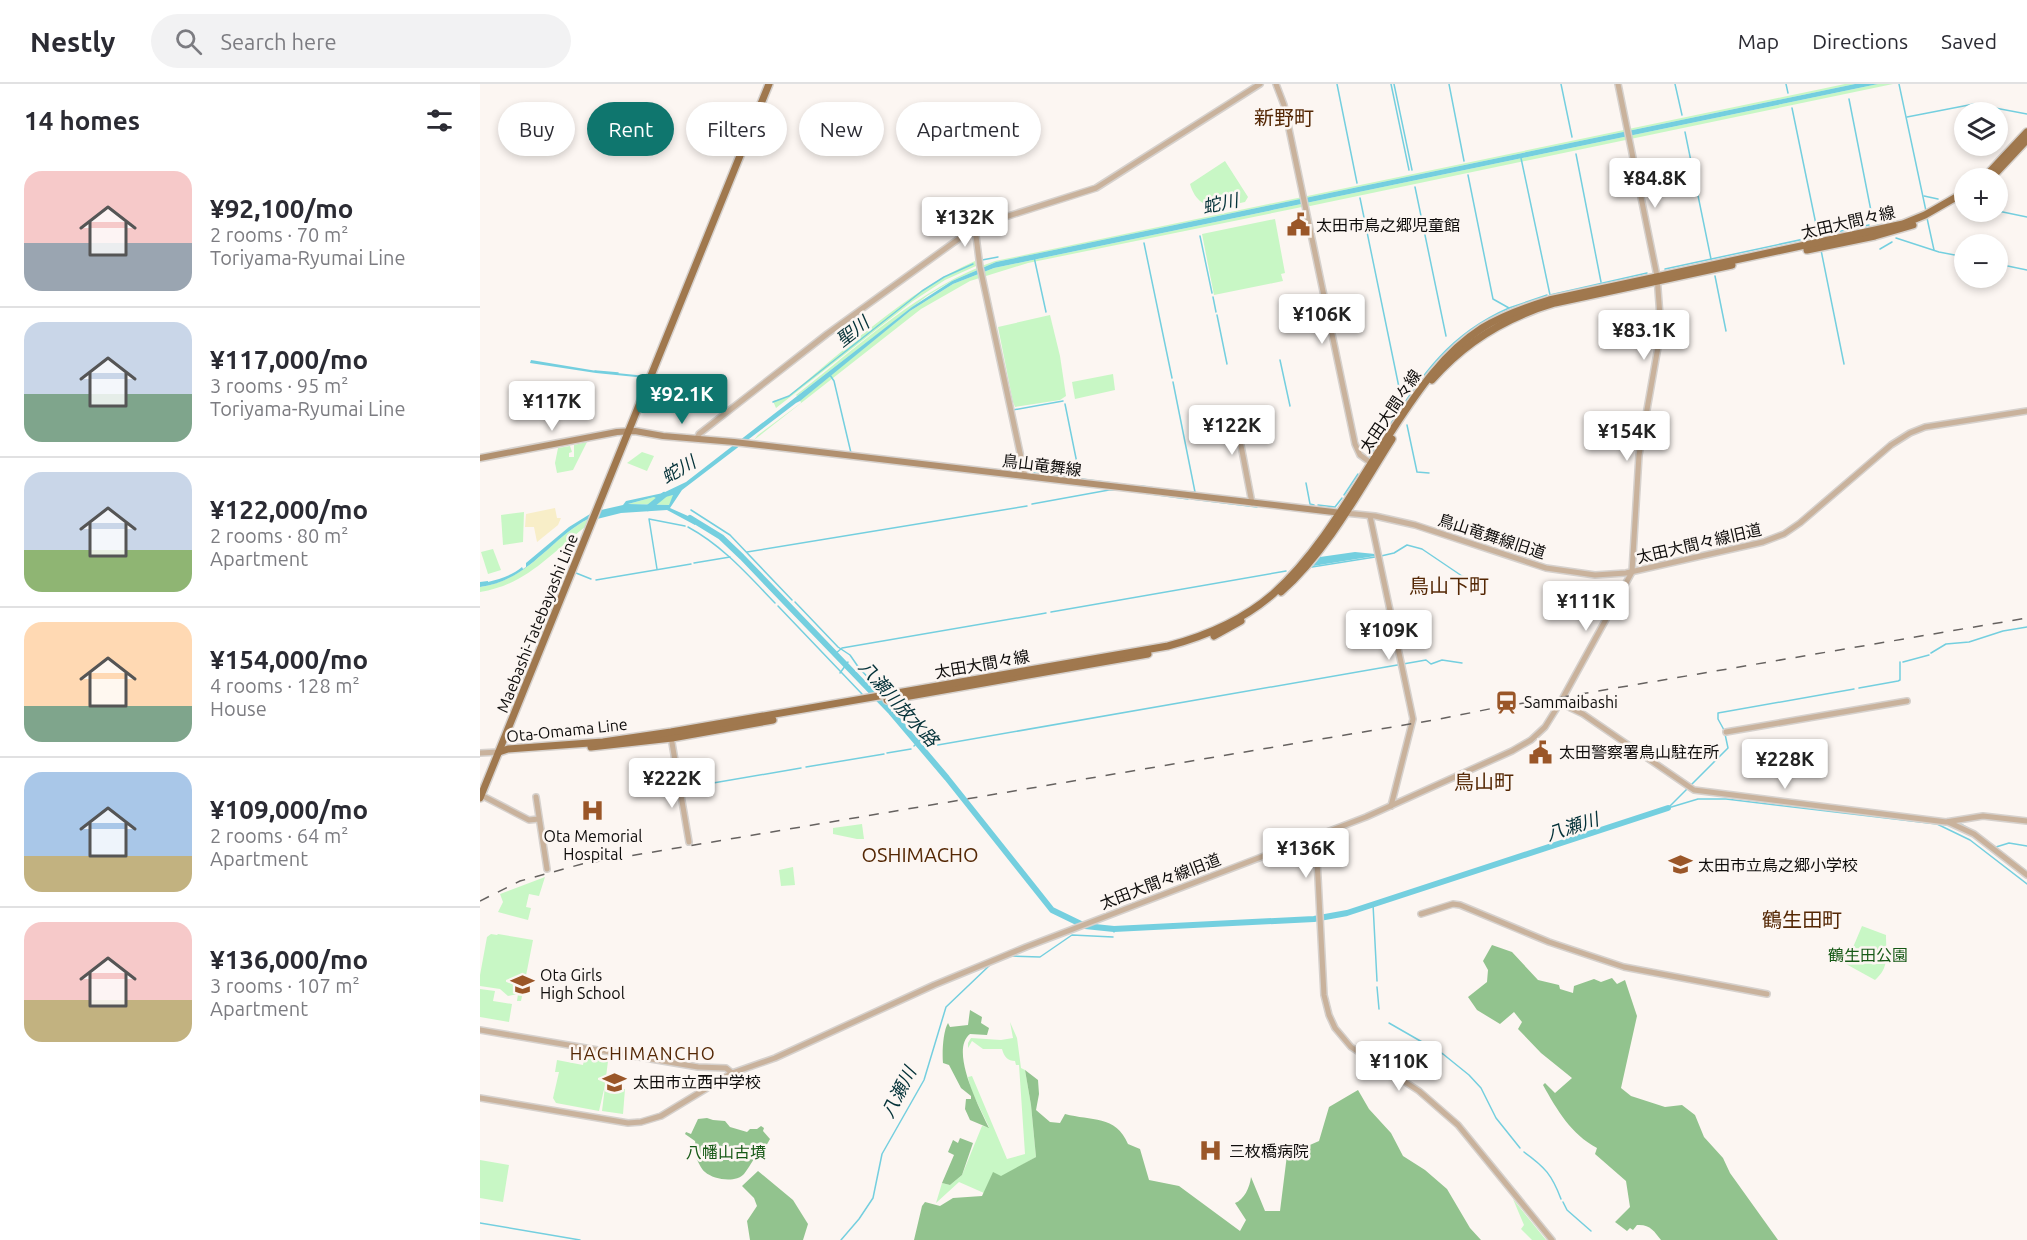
<!DOCTYPE html>
<meta charset="utf-8">
<style>
:root{--surface:#fff;--page:#f2f2f3;--text:#2b2b33;--muted:#7c7c81;--line:#e1e1e2;--accent:#0f766e}
body{margin:0;font-family:Ubuntu,"Noto Sans JP",sans-serif;background:var(--page);color:var(--text);height:100vh;display:flex;flex-direction:column;font-size:22px;white-space:nowrap}
*{box-sizing:border-box;margin:0}
p{font-size:20px;color:var(--muted)}
.icon{flex:none;width:33px;height:33px;fill:none;stroke:currentColor;stroke-width:2;stroke-linecap:round;stroke-linejoin:round}
.map{position:relative;flex:1;overflow:hidden}
.sheet{display:flex;flex-direction:column;background:var(--surface);width:480px}
.sheet>*{flex:none}
.banner{position:absolute;left:18px;top:18px;width:570px;height:54px;display:flex;gap:12px}
.fabs{position:absolute;left:1474px;top:18px;display:grid;gap:12px}
.fabs a{display:grid;place-items:center;width:54px;height:54px;border-radius:50%;background:var(--surface);box-shadow:0 3px 9px #0003;font-size:30px}
.price{position:absolute;translate:-50% -51px;padding:0 14px;border-radius:6px;background:#fff;color:#222;font-size:20px;line-height:39px;filter:drop-shadow(0 2px 3px #0008)}
.price::after{content:'';position:absolute;left:50%;top:36px;width:18px;height:14px;margin-left:-9px;background:inherit;clip-path:polygon(0 0,100% 0,50% 100%)}
.price.current{background:var(--accent);color:#fff}
ul{padding:0;list-style:none}
li{display:flex;align-items:center;gap:18px;height:150px;padding:0 24px}
li+li{border-top:2px solid var(--line)}
li span{display:grid;place-items:center;flex:none;width:168px;height:120px;border-radius:18px;color:#555}
li>.icon{margin-inline-start:auto}
span .icon{width:72px;height:72px;fill:#fffc;stroke-width:1}
li b{font-size:26px}
h2{display:flex;justify-content:space-between;align-items:center;height:72px;padding:0 24px;font-size:26px}
.tag{padding:0 21px;border-radius:27px;background:var(--surface);box-shadow:0 3px 9px #0003;font-size:21px;line-height:54px}
.tag.current{background:var(--accent);color:#fff}
header{display:flex;align-items:center;gap:36px;box-sizing:border-box;height:84px;padding:0 30px;background:var(--surface);border-bottom:2px solid var(--line)}
header strong{font-size:28px}
nav{display:flex;gap:33px;margin-inline-start:auto;font-size:21px}
.search{width:420px;height:54px;background:var(--page);display:flex;align-items:center;gap:15px;box-sizing:border-box;padding:0 21px;border-radius:33px;color:var(--muted);font-size:22px}
main{display:flex;flex:1;min-height:0}
.map>svg:first-child{display:block}
</style>
<header>
<strong>Nestly</strong>
<div class="search"><svg class="icon" aria-label="search" viewBox="0 0 24 24"><circle cx="10" cy="10" r="6"/><path d="M15 15l6 6"/></svg>Search here</div>
<nav><a>Map</a><a>Directions</a><a>Saved</a></nav>
</header>
<main>
<section class="sheet">
<h2>14 homes<svg class="icon" aria-label="filters" viewBox="0 0 24 24"><path d="M4 7h16M4 17h16"/><circle cx="9" cy="7" r="2"/><circle cx="15" cy="17" r="2"/></svg></h2>
<ul>
<li><span style="background:linear-gradient(#f6c9c9 60%,#9aa5b1 0)"><svg class="icon" aria-label="home" viewBox="0 0 24 24"><path d="M3 11l9-7 9 7M6 9v11h12V9"/></svg></span><div><b>¥92,100/mo</b><p>2 rooms · 70 m²</p><p>Toriyama-Ryumai Line</p></div></li>
<li><span style="background:linear-gradient(#c9d6e8 60%,#7fa58c 0)"><svg class="icon" aria-label="home" viewBox="0 0 24 24"><path d="M3 11l9-7 9 7M6 9v11h12V9"/></svg></span><div><b>¥117,000/mo</b><p>3 rooms · 95 m²</p><p>Toriyama-Ryumai Line</p></div></li>
<li><span style="background:linear-gradient(#c9d6e8 65%,#8fb573 0)"><svg class="icon" aria-label="home" viewBox="0 0 24 24"><path d="M3 11l9-7 9 7M6 9v11h12V9"/></svg></span><div><b>¥122,000/mo</b><p>2 rooms · 80 m²</p><p>Apartment</p></div></li>
<li><span style="background:linear-gradient(#ffd9b3 70%,#7fa58c 0)"><svg class="icon" aria-label="home" viewBox="0 0 24 24"><path d="M3 11l9-7 9 7M6 9v11h12V9"/></svg></span><div><b>¥154,000/mo</b><p>4 rooms · 128 m²</p><p>House</p></div></li>
<li><span style="background:linear-gradient(#a9c7e8 70%,#c2b280 0)"><svg class="icon" aria-label="home" viewBox="0 0 24 24"><path d="M3 11l9-7 9 7M6 9v11h12V9"/></svg></span><div><b>¥109,000/mo</b><p>2 rooms · 64 m²</p><p>Apartment</p></div></li>
<li><span style="background:linear-gradient(#f6c9c9 65%,#c2b280 0)"><svg class="icon" aria-label="home" viewBox="0 0 24 24"><path d="M3 11l9-7 9 7M6 9v11h12V9"/></svg></span><div><b>¥136,000/mo</b><p>3 rooms · 107 m²</p><p>Apartment</p></div></li>
</ul>
</section>
<div class="map">
<svg width="1547" height="1156" viewBox="0 0 1547 1156">
<rect width="100%" height="100%" fill="#fcf6f2"/>
<g fill="#c8f7c5">
<path d="M1365 0H1375L516 178 472 197 447 212 317 312 316 311C379 262 440 203 515 177Z"/>
<polygon points="1398,0 1413,0 830,122 826,121 822,123 548,179 490,197 441,225 274,356 278,351 321,319 320,316 430,227 473,200 514,184"/>
<path d="M745 77 768 113 765 118C742 123 719 130 710 100Z"/>
<polygon points="795,135 805,189 801,190 803,197 734,211 722,150"/>
<path d="M495 177 496 182 465 196 433 217 296 324 293 317 307 313C366 265 426 208 495 177Z"/>
<polygon points="570,231 580,272 586,312 580,316 535,323 533,318 518,243"/>
<polygon points="633,290 635,306 595,315 592,298"/>
<polygon points="107,358 93,386 77,389 75,379 78,364 90,362 92,368 89,369 89,373 94,373 94,361"/>
<polygon points="162,368 174,372 167,387 147,379"/>
<polygon points="194,411 189,421 148,420 174,413"/>
<polygon points="44,428 43,458 23,461 21,431"/>
<path d="M108 435 105 443C70 470 46 501 0 508V503C51 495 67 457 108 435Z"/>
<polygon points="13,465 21,486 8,490 1,468"/>
<polygon points="382,740 384,755 377,755 353,750 353,744"/>
<polygon points="313,783 315,801 301,802 299,786"/>
<polygon points="65,793 59,812 49,810 46,823 51,824 48,836 18,828 23,818 20,810"/>
<path d="M1382 842 1406 851C1406 870 1410 883 1395 896L1366 880Z"/>
<polygon points="11,850 17,851 18,850 53,856 41,917 37,917 38,910 28,912 20,905 0,902 0,891 7,853"/>
<polygon points="0,905 15,907 13,917 32,920 29,938 0,933"/>
<path d="M530 938 537 954 541 984 545 986 551 1021 556 1073 521 1093 513 1089 504 1109 479 1098 456 1119 462 1099 470 1101 482 1091 502 1042 509 1043 491 1006 488 993 492 992 527 1075 545 1070 539 981H536L535 977C528 977 524 973 522 965H503L492 957 488 964V959L491 954 521 956 533 954Z"/>
<polygon points="105,971 128,977 125,1001 119,1027 76,1019 73,1014 79,988 75,988 77,976 103,981"/>
<polygon points="125,1003 145,1005 143,1030 122,1027"/>
<polygon points="0,1076 29,1081 23,1118 0,1114"/>
<polygon points="1033,1115 1066,1156 1052,1156 1041,1145 1044,1141"/>
</g>
<g fill="#92c38e">
<path d="M1012 861 1032 868 1058 896 1079 901 1080 905 1093 909 1094 902 1114 895 1121 898 1132 894 1137 900 1145 896 1157 932 1141 1004 1151 1012 1185 1023 1202 1021 1215 1031 1224 1053 1243 1074 1250 1089 1298 1156H1181C1174 1147 1170 1140 1157 1141L1153 1146 1150 1144 1147 1147 1135 1138 1150 1123 1146 1097 1115 1070 1117 1064C1091 1050 1077 1026 1063 1001L1065 999 1075 1009 1092 994 1061 969 1038 945 1042 938 1034 928 1020 940 997 926 988 913 1007 898 1008 886 1003 877Z"/>
<path d="M490 926 502 933 501 939 509 944 507 951 490 950C469 966 500 1025 509 1044L490 1036 485 1025 486 1015H491V1012L481 1004 469 981 463 979C462 969 463 947 468 939L470 943 488 941Z"/>
<path d="M545 986 558 996 559 1010 556 1026 570 1038 580 1039 585 1030C611 1037 636 1031 648 1060L660 1065 669 1096 699 1102 760 1147 766 1136 755 1119C764 1116 770 1103 771 1093L785 1127H800L807 1071 839 1057 849 1023 878 1006 889 1025 911 1049 923 1072 945 1086 967 1105 990 1144 1001 1156H434L442 1122 445 1118 460 1122 473 1114 502 1112 513 1088 521 1092 556 1073 551 1021Z"/>
<path d="M227 1034 233 1036 245 1037 250 1043 267 1048 270 1045H277L281 1042 284 1044 283 1047 290 1055 286 1062H283C276 1070 271 1081 264 1090 256 1099 234 1096 225 1088 221 1085 218 1077 215 1072L217 1069 215 1057 205 1050 206 1048 211 1050 218 1035Z"/>
<polygon points="480,1054 493,1059 482,1091 470,1101 462,1099 474,1071 468,1068 473,1056 478,1059"/>
<polygon points="278,1087 313,1116 328,1140 323,1156 270,1156 267,1137 277,1122 274,1114 262,1102"/>
</g>
<polygon fill="#f8eec8" points="75,424 77,434 81,434 78,441 57,458 54,443 45,443 46,430"/>
<g fill="#74cfdf" fill-rule="evenodd">
<path d="M1375 0H1398L514 184 473 200 430 227 320 317 316 319 202 406 190 424 217 436 215 441 187 426 141 429 117 435 121 426 143 421 146 417 183 409 206 398 432 223 472 197 516 178ZM193 411 189 421 148 420 174 413 178 415Z"/>
<polygon points="51,276 117,287 166,292 166,294 116,289 50,279"/>
<path d="M110 430 108 435C70 455 48 497 0 503V498L8 497V498C20 495 33 491 42 483L43 485 46 483V479L89 443Z"/>
<polygon points="875,468 895,470 895,472 833,482 840,473"/>
</g>
<g fill="none" stroke-linecap="round" stroke-linejoin="round">
<g stroke="#74cfdf" stroke-width="1.5">
<polyline points="857,0 877,99"/>
<polyline points="911,0 929,86"/>
<polyline points="914,0 932,86"/>
<polyline points="969,0 984,77"/>
<polyline points="1081,0 1092,53"/>
<polyline points="1195,0 1202,31"/>
<polyline points="1306,0 1308,9"/>
<polyline points="1419,0 1446,127"/>
<polyline points="1369,15 1391,127 1395,139 1398,141"/>
<polyline points="1312,24 1339,155"/>
<polyline points="1427,33 1494,20 1547,30"/>
<polyline points="1205,48 1231,175"/>
<polyline points="1096,70 1121,198"/>
<polyline points="1041,74 1070,211 1167,189"/>
<polyline points="988,91 1013,215 1029,224 1067,211"/>
<polyline points="935,103 966,252"/>
<polyline points="1444,112 1458,115"/>
<polyline points="880,114 922,318"/>
<polyline points="1518,127 1547,133"/>
<polyline points="1447,134 1454,166"/>
<polyline points="720,152 732,209"/>
<polyline points="1416,154 1459,168 1485,173"/>
<polyline points="664,159 692,294"/>
<polyline points="1400,165 1412,158"/>
<polyline points="1341,166 1364,280"/>
<polyline points="554,173 566,228"/>
<polyline points="502,176 518,173"/>
<polyline points="1518,180 1547,186"/>
<polyline points="1185,185 1389,141"/>
<polyline points="1235,192 1246,247"/>
<polyline points="733,213 736,228"/>
<polyline points="737,231 747,280"/>
<polyline points="800,276 810,322"/>
<polyline points="115,287 138,289"/>
<polyline points="350,291 354,297 371,369"/>
<polyline points="693,298 715,408 711,408"/>
<polyline points="293,318 309,312 442,207 464,193 493,180"/>
<polyline points="585,320 600,394"/>
<polyline points="533,326 583,317"/>
<polyline points="927,341 937,388 949,389"/>
<path d="M888 374C932 311 954 257 1029 224"/>
<polyline points="456,379 539,388"/>
<polyline points="547,388 656,402"/>
<polyline points="826,399 830,420 834,421"/>
<polyline points="661,402 682,405"/>
<polyline points="683,405 709,408"/>
<polyline points="649,407 708,415"/>
<polyline points="864,411 878,390"/>
<polyline points="712,415 777,423"/>
<polyline points="552,420 629,406 638,406"/>
<polyline points="838,421 855,423 862,414"/>
<polyline points="211,426 250,451 312,516"/>
<path d="M208 443C243 462 268 491 295 519"/>
<polyline points="267,468 547,422"/>
<polyline points="901,472 914,469 927,461 942,465 982,492 1002,500"/>
<polyline points="214,479 250,473"/>
<polyline points="832,483 895,473"/>
<polyline points="177,485 169,435 205,442"/>
<polyline points="96,489 111,495"/>
<polyline points="116,496 211,480"/>
<polyline points="315,518 358,563 370,571 379,584 402,608"/>
<polyline points="298,522 382,610"/>
<polyline points="571,528 806,487"/>
<polyline points="1451,569 1466,560 1489,558 1523,547 1547,543"/>
<polyline points="355,570 362,564 566,529"/>
<polyline points="1423,578 1449,571"/>
<polyline points="360,589 368,578"/>
<polyline points="1379,604 1418,597 1420,596 1420,578"/>
<polyline points="411,618 452,662 946,576 951,580 962,576 982,579"/>
<polyline points="1244,646 1238,635 1238,629 1374,605"/>
<polyline points="434,662 440,656"/>
<polyline points="407,669 431,665"/>
<polyline points="326,683 404,670"/>
<polyline points="1210,702 1248,664 1245,650"/>
<polyline points="204,704 321,684"/>
<polyline points="1189,723 1207,705"/>
<polyline points="1188,724 1218,715 1246,715 1457,740 1490,756 1547,800"/>
<polyline points="1479,739 1491,746"/>
<polyline points="1510,759 1547,788"/>
<polyline points="1516,763 1529,759 1547,762"/>
<polyline points="893,820 897,897"/>
<polyline points="634,848 634,845"/>
<polyline points="532,872 560,873 592,851 633,853"/>
<polyline points="897,903 899,925"/>
<polyline points="909,939 963,970 989,991 1001,1004 1016,1034 1040,1064"/>
<path d="M1044 1068C1065 1083 1072 1091 1081 1115"/>
<polyline points="1083,1118 1087,1126 1111,1147"/>
<polyline points="0,1139 100,1156"/>
<polyline points="361,1156 379,1135 393,1114 402,1070 444,996 466,923 510,881"/>
</g>
<g stroke="#74cfdf" stroke-width="6">
<polyline points="168,424 184,411"/>
<polyline points="210,434 241,453 262,473 411,628 467,694 572,826 605,842 634,845 834,835 867,829 1188,724"/>
</g>
<defs>
<g id="tertiary">
<polyline points="796,0 804,21 875,360 880,371 891,379"/>
<polyline points="495,144 500,183 545,392"/>
<polyline points="754,325 772,419"/>
<polyline points="217,354 219,350 347,250 491,146 500,141 616,104 780,0"/>
<polyline points="865,429 895,432 935,441 1066,484 1115,491 1146,489 1283,458 1304,450 1320,439 1411,361 1430,349 1445,343 1547,327"/>
<polyline points="890,432 933,635 911,722"/>
<polyline points="1080,619 1103,630 1214,706 1466,738 1503,732 1547,737"/>
<polyline points="1246,648 1427,617"/>
<polyline points="191,653 209,758"/>
<polyline points="0,669 19,668"/>
<polyline points="1,711 49,736 59,735"/>
<polyline points="56,713 67,785"/>
<polyline points="1468,738 1494,750 1547,791"/>
<polyline points="833,754 836,762 838,794 844,911 849,931 855,944 871,963 939,1007 978,1041 1072,1156"/>
<polyline points="941,830 973,820 980,821 1069,858 1144,883 1287,910"/>
<polyline points="0,946 218,983 246,984 252,989"/>
<polyline points="0,1014 148,1039 161,1038 181,1032 252,989 295,974 454,901 546,863 886,733 1032,667 1051,656 1065,643 1080,619 1152,488 1159,371 1181,246 1177,192 1138,0"/>
</g>
<polyline id="secondary" points="0,374 137,348 155,347 183,352 254,358 862,429"/>
<g id="primary">
<polyline points="1514,91 1547,56"/>
<polyline points="1504,94 1547,48"/>
<polyline points="1327,166 1395,152 1433,141"/>
<path d="M952 296C986 257 1027 233 1075 219L1252 181"/>
<path d="M801 508C848 466 879 407 912 355"/>
<polyline points="734,552 761,537"/>
<polyline points="407,616 668,570"/>
<polyline points="111,663 192,654 293,636"/>
<path d="M19 668 28 665 123 658 191 648 688 562C726 552 763 536 793 510 843 465 876 401 913 345 938 307 963 269 1002 244 1023 231 1046 223 1069 216L1423 140 1445 131 1485 108"/>
<polyline points="0,714 289,0"/>
</g>
</defs>
<use href="#tertiary" stroke="#d6d1cd" stroke-width="8"/>
<use href="#secondary" stroke="#d6d1cd" stroke-width="9"/>
<use href="#primary" stroke="#d6d1cd" stroke-width="10"/>
<use href="#tertiary" stroke="#c9b29c" stroke-width="5"/>
<use href="#secondary" stroke="#b1906f" stroke-width="6"/>
<use href="#primary" stroke="#a0784e" stroke-width="7"/>
<polyline stroke="#666260" stroke-width="1.5" stroke-dasharray="10 10" stroke-linecap="butt" points="0,817 40,797 102,780 960,635 1024,622 1077,614 1547,534"/>
</g>
<defs>
<symbol id="civic-bare" viewBox="-9 -9 18 18"><path d="M-.6-6.5H3V-4.5H.6V-3L4-1V1h2V6H-6V1h2V-1L-.6-3ZM-1.2 2.5V6h2.4V2.5Z" fill="#9a5628" stroke="#fcf6f2" stroke-width="2.5" paint-order="stroke"/></symbol>
<symbol id="station-bare" viewBox="-9 -9 18 18"><path d="M-3-6H3Q5-6 5-4V2Q5 4 3 4L4.5 6H3L1.5 4h-3L-3 6H-4.5L-3 4Q-5 4-5 2V-4Q-5-6-3-6ZM-3.5-4v3h7v-3ZM-3.5 1v1.5H-2V1ZM2 1v1.5H3.5V1Z" fill="#9a5628" stroke="#fcf6f2" stroke-width="2.5" paint-order="stroke"/></symbol>
<symbol id="hospital-bare" viewBox="-9 -9 18 18"><path d="M-5-5h3v3.5h4V-5h3V5h-3V1.5h-4V5h-3Z" fill="#9a5628" stroke="#fcf6f2" stroke-width="2.5" paint-order="stroke"/></symbol>
<symbol id="school-bare" viewBox="-9 -9 18 18"><path d="M0-5L7-2L0 1L-7-2ZM-4 1L0 2.5L4 1V4Q0 6-4 4Z" fill="#9a5628" stroke="#fcf6f2" stroke-width="2.5" paint-order="stroke"/></symbol>
</defs>
<g fill-rule="evenodd">
<use href="#civic-bare" x="802" y="124" width="33" height="33"/>
<use href="#station-bare" x="1010" y="602" width="33" height="33"/>
<use href="#civic-bare" x="1044" y="652" width="33" height="33"/>
<use href="#hospital-bare" x="96" y="710" width="33" height="33"/>
<use href="#school-bare" x="1184" y="764" width="33" height="33"/>
<use href="#school-bare" x="26" y="884" width="33" height="33"/>
<use href="#school-bare" x="118" y="982" width="33" height="33"/>
<use href="#hospital-bare" x="714" y="1050" width="33" height="33"/>
</g>
<g text-anchor="middle" dominant-baseline="central" stroke-width="5" stroke-linejoin="round" paint-order="stroke">
<g font-size="16" fill="#0f0d0c" stroke="#fcf6f2">
<text transform="translate(1368 138) rotate(-13)">太田大間々線</text>
<text transform="translate(910 327) rotate(-56)">太田大間々線</text>
<text transform="translate(562 381) rotate(7)">鳥山竜舞線</text>
<text transform="translate(1012 452) rotate(18)">鳥山竜舞線旧道</text>
<text transform="translate(1219 459) rotate(-13)">太田大間々線旧道</text>
<text transform="translate(57 539) rotate(-68)">Maebashi-Tatebayashi Line</text>
<text transform="translate(502 580) rotate(-10)">太田大間々線</text>
<text transform="translate(87 646) rotate(-6)">Ota-Omama Line</text>
<text transform="translate(680 797) rotate(-21)">太田大間々線旧道</text>
</g>
<g font-size="16" fill="#0f0d0c" stroke="#fcf6f2" text-anchor="start">
<text x="836" y="141">太田市鳥之郷児童館</text>
<text x="1044" y="618">Sammaibashi</text>
<text x="1079" y="668">太田警察署鳥山駐在所</text>
<text x="113" y="752" text-anchor="middle">Ota Memorial<tspan x="113" dy="18">Hospital</tspan></text>
<text x="1218" y="781">太田市立鳥之郷小学校</text>
<text x="60" y="891">Ota Girls<tspan x="60" dy="18">High School</tspan></text>
<text x="153" y="998">太田市立西中学校</text>
<text x="749" y="1067">三枚橋病院</text>
</g>
<g font-size="16" fill="#165916" stroke="#fcf6f2">
<text x="1388" y="871">鶴生田公園</text>
<text x="246" y="1068">八幡山古墳</text>
</g>
<g font-size="18" font-style="italic" fill="#033138" stroke="#fcf6f2">
<text transform="translate(740 119) rotate(-12)">蛇川</text>
<text transform="translate(372 247) rotate(-38)">聖川</text>
<text transform="translate(198 385) rotate(-30)">蛇川</text>
<text transform="translate(419 619) rotate(48)">八瀬川放水路</text>
<text transform="translate(1092 742) rotate(-18)">八瀬川</text>
<text transform="translate(418 1008) rotate(-63)">八瀬川</text>
</g>
<g font-size="18" letter-spacing="1.5" fill="#542704" stroke="#fcf6f2">
<text x="163" y="969">HACHIMANCHO</text>
</g>
<g font-size="20" fill="#542704" stroke="#fcf6f2">
<text x="804" y="33">新野町</text>
<text x="969" y="501">鳥山下町</text>
<text x="1004" y="697">鳥山町</text>
<text x="440" y="770">OSHIMACHO</text>
<text x="1322" y="835">鶴生田町</text>
</g>
</g>
</svg>
<div class="fabs">
<a><svg class="icon" aria-label="layers" viewBox="0 0 24 24"><path d="M12 4l9 5-9 5-9-5zM3 14l9 5 9-5"/></svg></a>
<a>+</a>
<a>−</a>
</div>
<b class="price" style="left:1175px;top:125px">¥84.8K</b>
<b class="price" style="left:485px;top:164px">¥132K</b>
<b class="price" style="left:842px;top:261px">¥106K</b>
<b class="price" style="left:1164px;top:277px">¥83.1K</b>
<b class="price current" style="left:202px;top:341px">¥92.1K</b>
<b class="price" style="left:72px;top:348px">¥117K</b>
<b class="price" style="left:752px;top:372px">¥122K</b>
<b class="price" style="left:1147px;top:378px">¥154K</b>
<b class="price" style="left:1106px;top:548px">¥111K</b>
<b class="price" style="left:909px;top:577px">¥109K</b>
<b class="price" style="left:1305px;top:706px">¥228K</b>
<b class="price" style="left:192px;top:725px">¥222K</b>
<b class="price" style="left:826px;top:795px">¥136K</b>
<b class="price" style="left:919px;top:1008px">¥110K</b>
<div class="banner">
<a class="tag">Buy</a>
<a class="tag current">Rent</a>
<a class="tag">Filters</a>
<a class="tag">New</a>
<a class="tag">Apartment</a>
</div>
</div>
</main>
